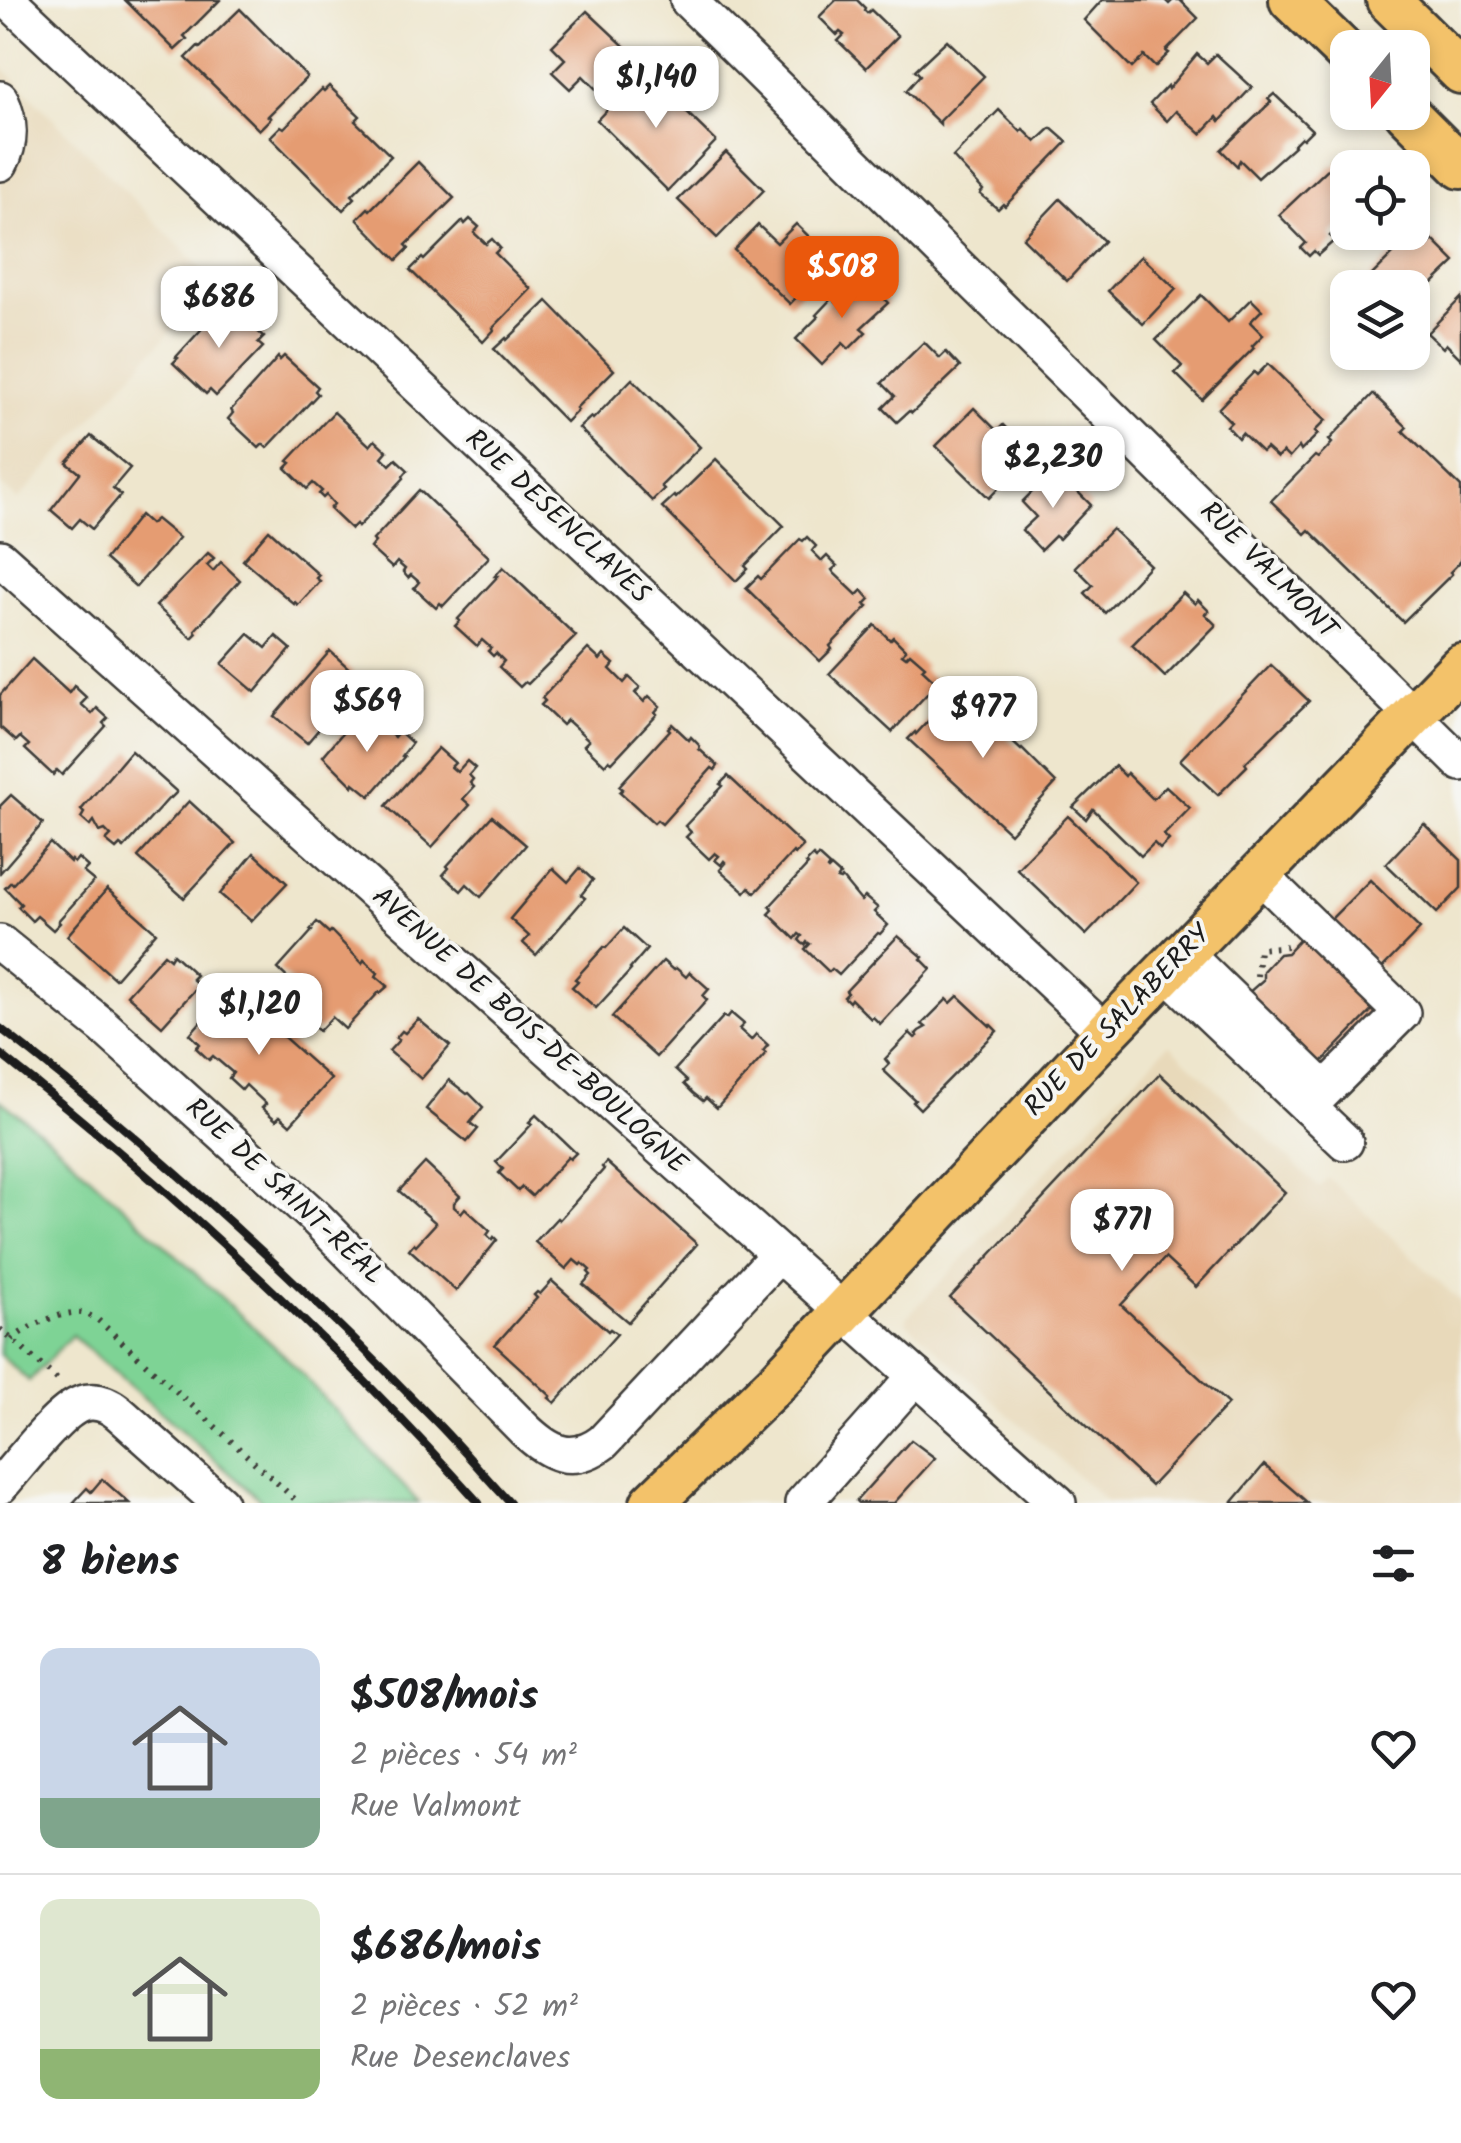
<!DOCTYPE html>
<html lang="fr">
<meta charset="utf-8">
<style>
:root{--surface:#fff;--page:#f6f6f6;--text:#202124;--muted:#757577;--line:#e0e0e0;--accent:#ea580c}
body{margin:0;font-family:Kalam,sans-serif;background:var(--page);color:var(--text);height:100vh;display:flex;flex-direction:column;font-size:38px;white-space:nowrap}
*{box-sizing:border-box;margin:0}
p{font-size:32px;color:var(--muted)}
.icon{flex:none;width:55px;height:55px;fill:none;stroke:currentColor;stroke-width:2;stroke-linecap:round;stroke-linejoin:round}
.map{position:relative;height:1503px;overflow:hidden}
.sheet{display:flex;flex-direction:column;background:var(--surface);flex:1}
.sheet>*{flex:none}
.needle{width:65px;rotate:198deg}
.controls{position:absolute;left:1330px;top:30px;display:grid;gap:20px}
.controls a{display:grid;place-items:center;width:100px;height:100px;border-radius:20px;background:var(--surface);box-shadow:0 5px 15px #0003;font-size:50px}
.price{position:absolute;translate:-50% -85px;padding:0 22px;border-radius:20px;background:#fff;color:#222;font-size:32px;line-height:65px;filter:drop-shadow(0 2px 5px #0008)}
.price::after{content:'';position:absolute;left:50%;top:60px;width:30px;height:22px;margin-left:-15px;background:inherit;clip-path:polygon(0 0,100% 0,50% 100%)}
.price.active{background:var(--accent);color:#fff}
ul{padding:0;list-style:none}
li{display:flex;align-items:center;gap:30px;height:250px;padding:0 40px}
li+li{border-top:2px solid var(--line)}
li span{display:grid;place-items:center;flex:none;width:280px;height:200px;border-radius:20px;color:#555}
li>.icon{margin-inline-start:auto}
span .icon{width:120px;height:120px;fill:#fffc;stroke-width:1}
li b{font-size:42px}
h2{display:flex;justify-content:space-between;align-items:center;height:120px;padding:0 40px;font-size:42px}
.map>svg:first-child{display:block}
</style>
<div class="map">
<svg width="1461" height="1503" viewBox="0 0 1461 1503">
<rect width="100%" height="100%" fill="#f6f6f2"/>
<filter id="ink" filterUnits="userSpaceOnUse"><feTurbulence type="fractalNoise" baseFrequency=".01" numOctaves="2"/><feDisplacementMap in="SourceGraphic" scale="20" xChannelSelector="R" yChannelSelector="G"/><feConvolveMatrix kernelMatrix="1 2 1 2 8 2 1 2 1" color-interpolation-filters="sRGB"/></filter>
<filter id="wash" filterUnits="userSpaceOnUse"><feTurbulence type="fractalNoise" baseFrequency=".0048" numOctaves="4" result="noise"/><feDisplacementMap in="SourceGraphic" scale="40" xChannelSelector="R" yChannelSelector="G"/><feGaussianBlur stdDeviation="2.25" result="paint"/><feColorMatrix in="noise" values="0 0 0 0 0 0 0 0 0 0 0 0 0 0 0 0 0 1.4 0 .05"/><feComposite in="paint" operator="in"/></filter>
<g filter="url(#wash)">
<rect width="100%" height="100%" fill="#eee6cd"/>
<g fill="#e8d9ba">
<polygon points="0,65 215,282 18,500 0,484"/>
<polygon points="1169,1044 1319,1187 1328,1178 1461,1302 1461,1503 1108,1503 906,1322 907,1317"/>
</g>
<polygon fill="#7ed395" stroke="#4d7858" stroke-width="2.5" points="0,1100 50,1139 288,1359 419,1503 264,1503 72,1335 29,1381 0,1355"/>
<g id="blocks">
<g fill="#e59c72">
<polygon points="125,0 220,0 184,36 187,39 175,50"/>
<polygon points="836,0 857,0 865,8 864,10 867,13 871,10 898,36 866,68 838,41 844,35 840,32 837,35 819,17"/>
<polygon points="1102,0 1165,0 1169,4 1173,0 1180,0 1198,18 1166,51 1169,53 1155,67 1144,56 1132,68 1084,20"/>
<polygon points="240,9 307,77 268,116 271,118 259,130 186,58 198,46 200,48"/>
<polygon points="587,11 637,58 601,94 583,76 570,89 552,72 565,59 552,46"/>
<polygon points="947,40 984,76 940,121 940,124 906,91 920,75 915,70"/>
<polygon points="1197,54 1207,63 1216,54 1252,87 1220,121 1217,117 1201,134 1176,111 1167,121 1150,104 1167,86 1168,89"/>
<polygon points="644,71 716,141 668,191 597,120"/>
<polygon points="329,86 360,116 355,121 391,156 352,195 355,198 343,210 270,137 281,126 284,128 322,89 324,91"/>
<polygon points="1274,94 1312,130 1303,139 1301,137 1293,145 1294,146 1258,178 1240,160 1237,166 1221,150 1271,102 1268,99"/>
<polygon points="999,110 1021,132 1023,129 1036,142 1051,128 1067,142 1005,206 1003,204 998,209 980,194 983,190 953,157"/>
<polygon points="726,152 764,190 717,238 678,200"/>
<polygon points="1345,157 1355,168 1348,168 1348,219 1330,236 1335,240 1318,255 1314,251 1309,256 1301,248 1306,243 1279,215 1332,165 1334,167"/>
<polygon points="418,162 454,198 406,245 409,248 397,260 357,219 368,208 370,210"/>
<polygon points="1060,199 1104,241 1067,281 1023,238"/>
<polygon points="470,219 479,227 474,233 486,244 492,239 500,248 495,253 531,289 493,328 494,330 483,342 410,270 422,258 424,260 463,221 465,224"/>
<polygon points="796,224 832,259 790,304 734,250 758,225 777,243"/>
<polygon points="1413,234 1426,247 1433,240 1455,262 1412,303 1412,288 1383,288 1371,276"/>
<polygon points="1141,256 1176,289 1143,324 1108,291"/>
<polygon points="863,276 888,303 861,328 866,332 849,349 843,343 822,365 796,339 818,317 816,315 832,298 837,303"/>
<polygon points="1201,295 1228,322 1251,299 1262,310 1250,322 1263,335 1252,346 1254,348 1202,400 1175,373 1182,366 1156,340"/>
<polygon points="1461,298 1461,359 1446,344 1443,348 1427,333"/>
<polygon points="547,301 614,370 576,408 578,410 566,422 494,349 506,338 507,340"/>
<polygon points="231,307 264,337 258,343 263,347 216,396 210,390 206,394 173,363 178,358 176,357 221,308 226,312"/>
<polygon points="924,342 940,358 946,352 960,367 912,413 909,411 897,422 883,408 895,396 882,383"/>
<polygon points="284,356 318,387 315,391 318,394 267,448 263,444 259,448 228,419 233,413 231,410 273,363 278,357 280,360"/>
<polygon points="1268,364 1326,420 1315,431 1318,434 1301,451 1299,447 1289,458 1283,452 1277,458 1266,448 1262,452 1242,433 1238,438 1227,426 1231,422 1218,409 1254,372 1257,375"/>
<polygon points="632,379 700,447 661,486 664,489 652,501 579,428 591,417 593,419"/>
<polygon points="1373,394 1407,427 1403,431 1461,487 1461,561 1450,572 1452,574 1403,622 1309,530 1305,534 1271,501 1315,456 1318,458 1325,451 1332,443 1329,440"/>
<polygon points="974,408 997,431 1003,425 1032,454 989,498 936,446"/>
<polygon points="334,412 370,446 375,440 387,451 382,457 390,465 396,459 408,470 403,476 404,478 358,527 356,524 351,529 330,509 334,504 326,495 323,498 319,494 322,491 313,483 307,489 286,468 291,463 288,461"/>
<polygon points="91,436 130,468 113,488 121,495 92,529 80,519 72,528 51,510 80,473 67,463"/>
<polygon points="716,459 784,526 745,566 748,569 736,581 662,507 674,496 676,498"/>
<polygon points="1051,473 1068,490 1072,486 1091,505 1059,539 1055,536 1041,550 1022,530 1036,517 1022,502"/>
<polygon points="419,490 489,557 443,606 440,603 436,608 414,588 419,582 411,575 408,578 403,572 405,569 397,562 392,568 370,548 375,542 373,540"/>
<polygon points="140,515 150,524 156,519 179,538 136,587 105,559"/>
<polygon points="1112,529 1150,565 1105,613 1085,593 1093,585 1075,567"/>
<polygon points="269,530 319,575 316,578 320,581 298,605 295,602 294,604 243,560"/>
<polygon points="807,537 816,546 812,551 822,561 827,556 837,566 832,570 834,573 857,595 862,590 870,599 865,604 868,606 830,646 832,649 820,661 746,588 758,576 761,579 800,539 803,541"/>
<polygon points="208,553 214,558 207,565 213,571 221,562 240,580 195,630 197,633 192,638 156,606"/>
<polygon points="503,567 576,636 528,684 525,682 520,687 499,667 504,661 496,653 493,656 488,651 491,648 482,640 477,646 455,626 460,621 458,619 498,576 495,576"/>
<polygon points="1183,593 1195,604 1198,600 1209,611 1205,614 1216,625 1165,677 1132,645"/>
<polygon points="875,625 890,640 893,637 906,650 902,654 906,657 910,653 925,666 922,669 937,683 892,732 829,674"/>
<polygon points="249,634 266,648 276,636 291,649 255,692 222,664"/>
<polygon points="588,649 600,660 604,655 614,664 610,669 624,683 629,677 640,687 635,693 644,702 649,696 660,706 655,712 657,714 612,762 609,760 605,765 584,745 589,740 567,720 562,725 541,705 545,701 542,698"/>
<polygon points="330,651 353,672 343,683 352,691 337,709 341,713 337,719 331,715 307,743 274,716"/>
<polygon points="32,659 69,693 74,686 87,698 81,704 92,714 97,708 108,718 103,723 106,726 62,775 57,770 53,775 25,749 29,745 20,737 16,741 0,727 0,695"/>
<polygon points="1271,665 1309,701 1245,763 1247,766 1218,795 1180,760"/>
<polygon points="957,690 993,720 991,722 1021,750 1022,749 1056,783 1010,833 908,739 915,732 916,734"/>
<polygon points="357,716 374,731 380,725 394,737 399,731 412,743 402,756 404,757 370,796 354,783 353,786 323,756"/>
<polygon points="672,724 689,740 691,737 700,746 699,749 718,766 715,770 712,768 662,824 657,820 654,823 620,792 623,789 619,786 670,730 668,728"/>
<polygon points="438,748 455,763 451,767 457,772 467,761 475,768 469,775 473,779 470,783 474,787 463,799 470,805 432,847 386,806"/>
<polygon points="131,751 177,792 171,798 170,797 124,848 120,845 116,849 106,841 111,836 105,830 100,832 94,821 90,826 81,818 84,813 81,810"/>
<polygon points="1115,766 1125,776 1127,773 1153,799 1166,786 1190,808 1164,835 1169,840 1160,849 1154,843 1141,856 1093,809 1086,819 1073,807"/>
<polygon points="728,776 803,846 795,854 793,852 755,893 749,887 745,892 720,870 726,863 724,861 721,865 715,860 719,856 715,853 709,859 686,837 691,832 685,826 723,786 720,784"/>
<polygon points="11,795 43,823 0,873 0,806"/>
<polygon points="189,801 235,843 184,898 138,857"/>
<polygon points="492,816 526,845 481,897 467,884 461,891 443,875 449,868 447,866"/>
<polygon points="1068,816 1136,882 1086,935 1017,869"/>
<polygon points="1424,824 1461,860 1461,888 1437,913 1386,864"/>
<polygon points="50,843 70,862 71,860 74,863 78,858 88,867 83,872 94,881 58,921 60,923 53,930 37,916 32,921 18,907 21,904 5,888 11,882 13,884"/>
<polygon points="254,853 287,883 251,921 220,894"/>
<polygon points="813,856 816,859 818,856 829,866 827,869 828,870 831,867 840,875 837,879 840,880 842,878 861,901 865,897 878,908 874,912 888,925 880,934 878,933 839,975 832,969 829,972 805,949 810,944 807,942 805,945 802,943 799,940 802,936 799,934 795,939 769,914 773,910 770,906 808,865 806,863"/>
<polygon points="553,868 568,882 580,868 593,880 581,895 585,898 536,955 523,943 529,936 510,919"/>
<polygon points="1370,880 1420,929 1382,968 1331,919"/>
<polygon points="107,889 156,932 115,979 67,936"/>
<polygon points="317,922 329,933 331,931 362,963 364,960 378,973 376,976 388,986 380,993 379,992 345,1029 332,1017 319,1031 301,1015 313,1001 309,997 305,1002 307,1004 300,1012 278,993 285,984 293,992 297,987 278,969 312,931 310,930"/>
<polygon points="624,928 647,949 630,969 631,970 596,1008 572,987 578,981 575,979 604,947 606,948"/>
<polygon points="898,936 923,957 921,959 931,969 880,1024 873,1017 871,1019 851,999 849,1002 844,997 848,993 846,991"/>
<polygon points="1303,936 1381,1001 1316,1068 1248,993 1263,980 1263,971 1279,954 1287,953"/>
<polygon points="164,954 170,959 173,954 196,975 192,979 199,985 162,1026 127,995"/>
<polygon points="663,961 673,970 676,968 686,977 690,972 709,989 703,996 707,1000 656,1057 612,1017"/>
<polygon points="230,989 331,1079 290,1125 280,1116 276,1120 262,1108 266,1104 246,1085 242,1090 229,1078 233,1073 213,1056 209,1060 196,1048 200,1044 190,1034"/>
<polygon points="958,996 990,1026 991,1025 997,1031 920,1109 913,1102 915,1100 883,1070 889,1064 885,1059 910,1033 915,1038 918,1036 916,1034 919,1031 926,1027 922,1024 947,999 951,1003"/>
<polygon points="731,1013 744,1024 739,1029 751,1040 756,1034 768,1045 763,1051 766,1053 717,1108 706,1098 703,1101 693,1093 684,1084 687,1081 675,1070 724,1016 727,1018"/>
<polygon points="418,1019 450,1046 421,1079 389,1051 399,1040 396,1038 402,1031 405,1033"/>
<polygon points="1160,1074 1285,1192 1196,1287 1165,1258 1121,1305 1228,1404 1151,1486 950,1298"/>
<polygon points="449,1080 467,1094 469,1093 483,1107 470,1123 478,1129 467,1142 426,1109"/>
<polygon points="536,1115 576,1153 570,1159 568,1157 532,1196 522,1187 518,1191 499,1173 503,1169 496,1162 532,1124 529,1122"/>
<polygon points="606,1162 697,1244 628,1322 583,1284 591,1275 588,1272 590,1270 582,1263 580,1265 574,1260 566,1269 535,1242 557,1218 559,1220 604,1169 602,1167"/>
<polygon points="425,1163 460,1196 454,1203 454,1207 461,1213 465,1208 490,1231 487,1235 492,1240 494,1237 497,1240 456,1291 409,1249 414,1243 416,1245 436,1223 399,1191"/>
<polygon points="552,1281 608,1331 610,1329 617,1334 555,1403 549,1398 551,1396 495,1345 537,1298 534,1295 537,1292 540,1294"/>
<polygon points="911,1440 935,1458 894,1503 858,1503 856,1501"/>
<polygon points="1264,1465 1308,1503 1232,1503"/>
<polygon points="102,1479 129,1503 73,1503 87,1488 91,1492"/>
</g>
</g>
</g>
<g filter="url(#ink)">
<use href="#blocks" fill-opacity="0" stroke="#3c3a37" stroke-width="2.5"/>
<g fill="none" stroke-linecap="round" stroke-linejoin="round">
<defs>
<g id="minor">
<polyline points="8,0 1106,1033"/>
<polyline points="688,0 1461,763"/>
<path d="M0 99C10 121 12 141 0 163"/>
<polyline points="0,558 1058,1503"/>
<polyline points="1259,874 1402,1013 1308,1107"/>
<path d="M0 943 103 1026 315 1217 524 1429C550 1454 572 1465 603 1442L779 1254"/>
<polyline points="1184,953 1321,1086"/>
<polyline points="1166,972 1345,1142"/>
<path d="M0 1486C17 1467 58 1412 81 1404 95 1399 108 1404 119 1413L220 1503"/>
<polyline points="803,1503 916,1376"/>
</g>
<g id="major">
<polyline points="1291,0 1348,55"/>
<polyline points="1388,0 1461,72"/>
<polyline points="1406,112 1461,167"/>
<polyline points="652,1503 778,1381 1106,1033 1461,666"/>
</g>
</defs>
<use href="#minor" stroke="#3c3a37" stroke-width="40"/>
<use href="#major" stroke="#3c3a37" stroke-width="48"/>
<g stroke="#3c3a37" stroke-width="6" stroke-dasharray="2.5 8" stroke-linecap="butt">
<polyline points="1257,976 1259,949 1288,946"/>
<polyline points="0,1329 59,1381"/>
<path d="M12 1340C24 1327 65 1310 82 1313 88 1314 92 1317 98 1320L299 1503"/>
</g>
<use href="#minor" stroke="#fff" stroke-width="35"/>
<use href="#major" stroke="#f3c26a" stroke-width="42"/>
<g stroke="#1c1c1c" stroke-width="8">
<path d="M0 1028C154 1147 297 1279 433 1419 460 1446 484 1475 510 1503"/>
<path d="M0 1054C171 1189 333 1340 479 1503"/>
</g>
</g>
</g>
<g text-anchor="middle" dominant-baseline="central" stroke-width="8" stroke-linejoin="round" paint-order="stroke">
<g font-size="28" fill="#1c1c1c" stroke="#f6f6f2">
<text transform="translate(557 517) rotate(43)">RUE DESENCLAVES</text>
<text transform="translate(1268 571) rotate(45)">RUE VALMONT</text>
<text transform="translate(1118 1021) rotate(-46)">RUE DE SALABERRY</text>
<text transform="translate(529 1031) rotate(42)">AVENUE DE BOIS-DE-BOULOGNE</text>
<text transform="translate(284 1192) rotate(43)">RUE DE SAINT-RÉAL</text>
</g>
</g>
</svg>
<div class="controls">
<a><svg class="needle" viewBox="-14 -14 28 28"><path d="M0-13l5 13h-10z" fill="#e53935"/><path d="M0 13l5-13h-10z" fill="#757577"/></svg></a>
<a><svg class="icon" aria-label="locate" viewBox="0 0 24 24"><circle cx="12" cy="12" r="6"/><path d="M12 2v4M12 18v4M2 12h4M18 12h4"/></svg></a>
<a><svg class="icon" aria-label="layers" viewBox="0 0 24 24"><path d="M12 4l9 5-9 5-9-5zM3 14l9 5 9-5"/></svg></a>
</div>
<b class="price" style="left:656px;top:131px">$1,140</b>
<b class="price active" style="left:842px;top:321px">$508</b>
<b class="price" style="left:219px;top:351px">$686</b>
<b class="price" style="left:1053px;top:511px">$2,230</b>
<b class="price" style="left:367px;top:755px">$569</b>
<b class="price" style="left:983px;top:761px">$977</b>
<b class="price" style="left:259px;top:1058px">$1,120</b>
<b class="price" style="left:1122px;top:1274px">$771</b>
</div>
<section class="sheet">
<h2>8 biens<svg class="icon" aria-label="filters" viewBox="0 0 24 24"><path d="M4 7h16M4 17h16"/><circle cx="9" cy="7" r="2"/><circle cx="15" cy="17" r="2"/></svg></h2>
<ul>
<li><span style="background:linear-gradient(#c9d6e8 75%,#7fa58c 0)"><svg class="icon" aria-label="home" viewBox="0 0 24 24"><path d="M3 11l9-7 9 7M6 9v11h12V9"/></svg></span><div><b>$508/mois</b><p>2 pièces · 54 m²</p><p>Rue Valmont</p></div><svg class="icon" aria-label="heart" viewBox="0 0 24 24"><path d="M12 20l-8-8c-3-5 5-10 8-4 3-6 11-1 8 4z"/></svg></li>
<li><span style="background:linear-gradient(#dfe7d0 75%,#8fb573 0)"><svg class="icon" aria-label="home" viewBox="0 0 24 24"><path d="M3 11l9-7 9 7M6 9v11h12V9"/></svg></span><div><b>$686/mois</b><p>2 pièces · 52 m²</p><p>Rue Desenclaves</p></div><svg class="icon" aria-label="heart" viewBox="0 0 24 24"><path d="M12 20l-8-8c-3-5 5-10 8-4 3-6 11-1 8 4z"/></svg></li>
</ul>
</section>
